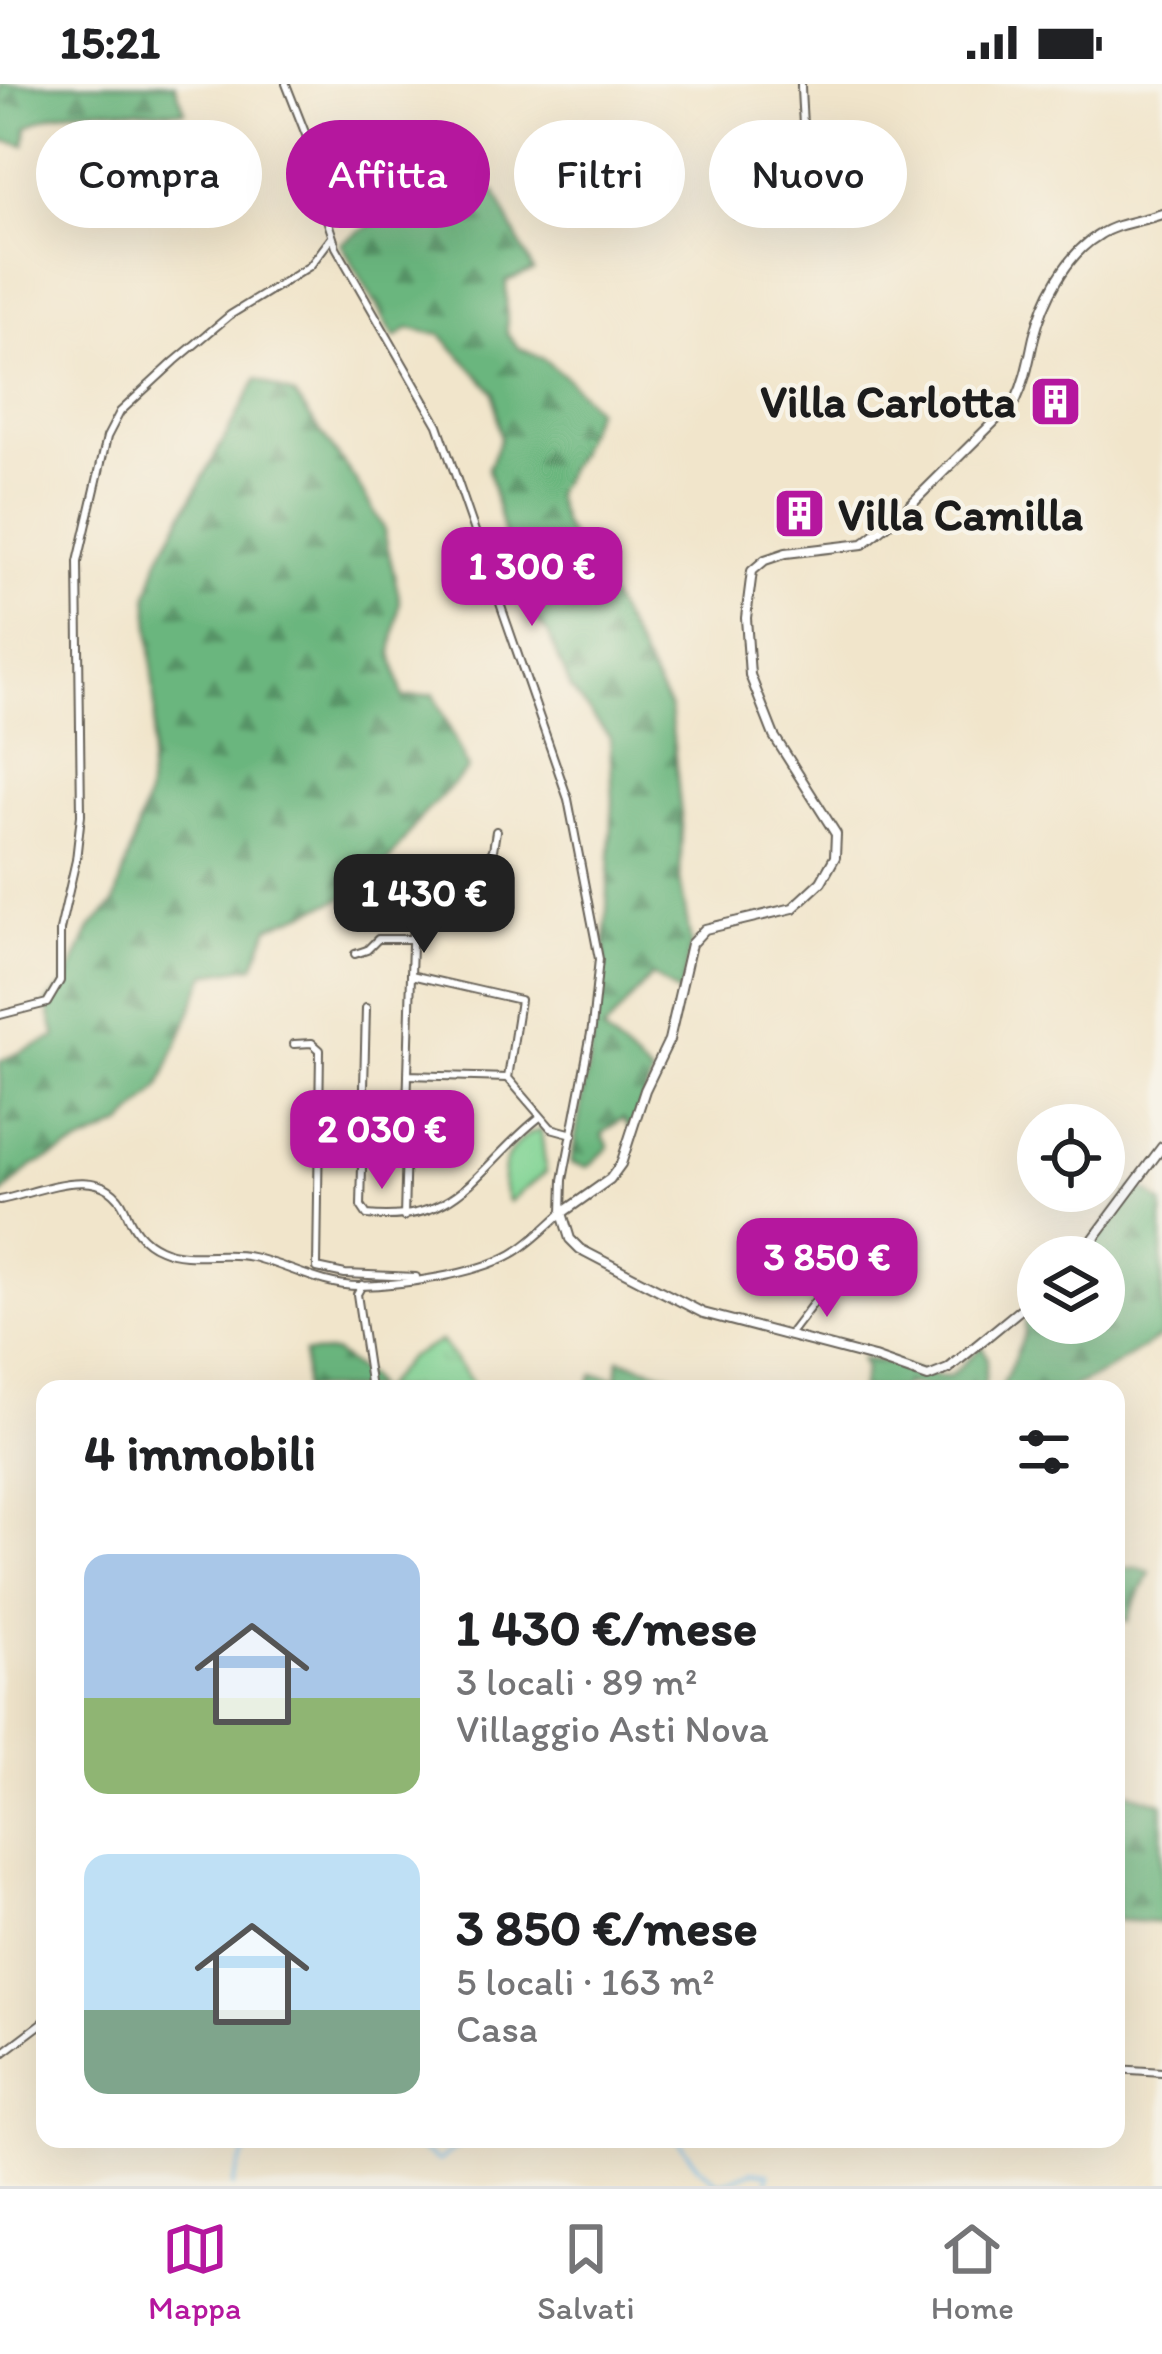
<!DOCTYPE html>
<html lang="it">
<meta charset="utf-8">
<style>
:root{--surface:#fff;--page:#f2f2f2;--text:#202124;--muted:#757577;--line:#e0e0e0;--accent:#b5179e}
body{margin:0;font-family:Itim,sans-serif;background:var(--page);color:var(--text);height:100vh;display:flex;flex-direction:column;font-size:45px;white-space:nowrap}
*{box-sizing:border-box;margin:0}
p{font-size:39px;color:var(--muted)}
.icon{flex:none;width:66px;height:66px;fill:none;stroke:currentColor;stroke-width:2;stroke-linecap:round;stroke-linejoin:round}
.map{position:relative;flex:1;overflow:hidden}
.side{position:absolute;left:36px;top:1296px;width:1089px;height:768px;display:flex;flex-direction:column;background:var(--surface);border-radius:24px;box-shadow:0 12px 48px #0002}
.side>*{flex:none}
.hud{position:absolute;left:36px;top:36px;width:1092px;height:108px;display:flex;gap:24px}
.tools{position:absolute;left:1017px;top:1020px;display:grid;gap:24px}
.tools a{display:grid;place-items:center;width:108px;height:108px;border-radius:50%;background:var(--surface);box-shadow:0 12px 48px #0002;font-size:60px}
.price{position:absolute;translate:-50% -102px;padding:0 27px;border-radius:24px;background:var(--accent);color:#fff;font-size:39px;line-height:78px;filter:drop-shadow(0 3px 6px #0008)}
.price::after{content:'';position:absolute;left:50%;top:72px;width:36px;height:27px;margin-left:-18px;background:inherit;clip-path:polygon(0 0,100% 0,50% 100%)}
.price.active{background:#222;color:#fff}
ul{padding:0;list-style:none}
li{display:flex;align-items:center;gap:36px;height:300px;padding:0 48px}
li span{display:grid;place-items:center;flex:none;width:336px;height:240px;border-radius:24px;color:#555}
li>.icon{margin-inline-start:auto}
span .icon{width:144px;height:144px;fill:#fffc;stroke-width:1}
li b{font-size:51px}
h2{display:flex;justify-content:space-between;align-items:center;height:144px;padding:0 48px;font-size:51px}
.pill{padding:0 42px;border-radius:54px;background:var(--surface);box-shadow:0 12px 48px #0002;font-size:42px;line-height:108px}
.pill.active{background:var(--accent);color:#fff}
.status{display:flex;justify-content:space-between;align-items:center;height:84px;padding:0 60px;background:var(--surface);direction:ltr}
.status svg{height:33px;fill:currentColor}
.dock{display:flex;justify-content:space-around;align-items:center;height:168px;border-top:3px solid var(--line);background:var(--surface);font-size:33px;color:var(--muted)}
.dock a{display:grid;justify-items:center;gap:6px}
.dock .active{color:var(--accent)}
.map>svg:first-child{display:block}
</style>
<div class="status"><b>15:21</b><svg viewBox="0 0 49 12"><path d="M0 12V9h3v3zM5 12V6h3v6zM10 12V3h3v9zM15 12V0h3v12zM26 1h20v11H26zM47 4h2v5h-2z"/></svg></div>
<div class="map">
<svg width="1162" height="2102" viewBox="0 0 1162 2102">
<defs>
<pattern id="grass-tufts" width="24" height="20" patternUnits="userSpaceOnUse" patternTransform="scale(3)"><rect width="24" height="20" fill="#83d495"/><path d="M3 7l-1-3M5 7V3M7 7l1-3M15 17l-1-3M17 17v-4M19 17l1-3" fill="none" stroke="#71b580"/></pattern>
<pattern id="forest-firs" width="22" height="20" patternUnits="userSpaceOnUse" patternTransform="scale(3)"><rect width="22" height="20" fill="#6ab67e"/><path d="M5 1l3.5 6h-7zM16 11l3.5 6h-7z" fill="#569366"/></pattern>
</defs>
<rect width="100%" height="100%" fill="#f7f3e8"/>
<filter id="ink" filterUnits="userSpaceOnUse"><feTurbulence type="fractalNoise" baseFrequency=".00833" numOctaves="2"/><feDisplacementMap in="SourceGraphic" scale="24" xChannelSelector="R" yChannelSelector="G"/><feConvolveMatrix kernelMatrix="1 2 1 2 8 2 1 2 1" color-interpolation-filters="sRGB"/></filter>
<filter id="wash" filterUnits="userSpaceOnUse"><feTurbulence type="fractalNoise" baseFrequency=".004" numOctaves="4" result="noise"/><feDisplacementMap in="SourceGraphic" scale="48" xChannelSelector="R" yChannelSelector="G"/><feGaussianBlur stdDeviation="2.7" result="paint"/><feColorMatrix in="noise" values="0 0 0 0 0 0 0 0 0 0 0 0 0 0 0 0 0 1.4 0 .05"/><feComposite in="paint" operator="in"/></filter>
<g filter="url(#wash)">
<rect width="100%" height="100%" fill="#f1e5cb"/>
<polygon fill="url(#grass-tufts)" stroke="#507858" stroke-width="3" points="441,1257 477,1305 381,1305 408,1274"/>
<g fill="url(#forest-firs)" stroke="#43694d" stroke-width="3">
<path d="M0 0H175L185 27C129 31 77 12 27 43L25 61 0 56Z"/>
<polygon points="452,100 495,107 533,187 506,197 507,250 519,264 542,274 566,293 595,325 577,370 554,409 563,441 610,513 670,625 682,741 680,795 691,860 680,911 652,891 603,948 652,992 631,1046 623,1034 602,1050 609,1063 588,1083 571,1079 603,896 613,718 610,654 571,605 548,549 520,517 488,384 500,355 494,308 441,251 409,244 395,254 341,159 396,126 429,130"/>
<polygon points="257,295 295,312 356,397 383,443 400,517 392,569 403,614 434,610 468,685 421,733 388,778 348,812 269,843 254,882 206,890 159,1005 123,1041 31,1083 0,1112 0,977 56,953 47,919 65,900 91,843 114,820 147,714 155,630 148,511 159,474"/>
<polygon points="1133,1102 1149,1108 1162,1120 1162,1252 1105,1288 1069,1305 1001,1305 1025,1249 1026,1220 1038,1211 1038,1239 1104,1239 1104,1173 1080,1173"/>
<path d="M982 1262 987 1274 984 1305C956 1305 931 1304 905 1300L902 1305H860L865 1286 860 1275C891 1274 917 1294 949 1293Z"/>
<polygon points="334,1268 369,1295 375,1305 304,1305 304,1269"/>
<polygon points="619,1275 676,1292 681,1305 586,1305 593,1290 617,1295"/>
<path d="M1138 1484 1150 1488C1144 1506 1132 1518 1128 1537L1116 1534V1485Z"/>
<polygon points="1125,1707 1162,1719 1162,1839 1116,1836 1116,1712"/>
</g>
<path fill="#83d495" stroke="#507858" stroke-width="3" d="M541 1046 546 1088 509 1118C493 1089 510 1053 541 1046Z"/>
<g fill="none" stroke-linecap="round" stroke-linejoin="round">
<g stroke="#75c0ee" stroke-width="3">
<polyline points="405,2055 439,2077 469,2055"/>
<polyline points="677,2055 698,2082 720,2100 753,2087 769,2089 767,2102"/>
<path d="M232 2102C243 2068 245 2060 282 2055"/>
</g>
</g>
</g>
<g filter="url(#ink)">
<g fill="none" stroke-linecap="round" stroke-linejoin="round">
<defs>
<g id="minor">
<path d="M740 94C740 108 733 117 736 131L774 137C784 132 792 128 798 119 810 96 801 28 801 0"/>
<polyline points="355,870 367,866 378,855 413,855"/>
<path d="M411 891 414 802 422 790C443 784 463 788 484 782L493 766 496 747"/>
<path d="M366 924 361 1122 367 1131C461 1141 477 1082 540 1033"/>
<polyline points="0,931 47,919 60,897 60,846 76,776 81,731 78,478 107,353 120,328 175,277 230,231 310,182 332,153"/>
<polyline points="294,960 312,959 320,966 317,1184 345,1190 416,1193"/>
<polyline points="508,994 408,991 411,891 520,916 508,994 551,1044 573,1050"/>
<path d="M0 1116C38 1109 103 1075 125 1125 132 1143 141 1157 160 1165 189 1178 222 1166 252 1173 287 1181 322 1202 359 1202 401 1201 475 1191 512 1170 530 1160 546 1143 562 1129L563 1096 592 944 599 875 568 715 438 341 336 163 321 117 308 56 286 0"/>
<polyline points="404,1133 408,992"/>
<polyline points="362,1201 357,1210 371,1305"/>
<polyline points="789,1251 831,1196"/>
<polyline points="0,1971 45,1937"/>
<polyline points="1116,1985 1162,1988"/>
</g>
<g id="tertiary">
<polyline points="1080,1173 1162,1063"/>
<path d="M1038 1211 948 1285 928 1293 874 1274 703 1229 580 1165 570 1155 562 1129 610 1095 621 1080 645 1006 669 956 691 860 705 845 793 824 821 798 835 773 836 750 774 652 750 591 746 534 752 487 765 476 786 469 863 460 902 429 1016 316C1026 295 1029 275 1034 253 1043 217 1066 170 1099 151 1117 139 1142 137 1162 130"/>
</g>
</defs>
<use href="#minor" stroke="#676259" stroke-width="10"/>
<use href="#tertiary" stroke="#676259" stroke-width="12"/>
<use href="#minor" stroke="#fff" stroke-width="6"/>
<use href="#tertiary" stroke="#fff" stroke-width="8"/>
</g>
</g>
<defs>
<symbol id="building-square" viewBox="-11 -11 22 22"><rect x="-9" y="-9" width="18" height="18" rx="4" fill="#b5179e" stroke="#f7f3e8"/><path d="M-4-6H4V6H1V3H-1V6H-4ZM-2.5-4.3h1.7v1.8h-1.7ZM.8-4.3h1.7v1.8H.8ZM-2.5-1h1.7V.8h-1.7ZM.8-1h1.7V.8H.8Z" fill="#fff"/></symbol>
</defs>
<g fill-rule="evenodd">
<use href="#building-square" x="1026" y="288" width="59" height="59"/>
<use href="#building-square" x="770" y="400" width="59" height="59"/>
</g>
<g text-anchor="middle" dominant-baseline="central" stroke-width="9" stroke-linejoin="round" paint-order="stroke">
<g font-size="45" font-weight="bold" fill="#1c1c1c" stroke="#f7f3e8" text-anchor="end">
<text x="1016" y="317">Villa Carlotta</text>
<text x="838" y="430" text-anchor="start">Villa Camilla</text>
</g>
</g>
</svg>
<div class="tools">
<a><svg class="icon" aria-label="locate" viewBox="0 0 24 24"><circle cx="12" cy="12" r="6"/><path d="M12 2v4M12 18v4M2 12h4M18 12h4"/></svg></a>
<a><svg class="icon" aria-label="layers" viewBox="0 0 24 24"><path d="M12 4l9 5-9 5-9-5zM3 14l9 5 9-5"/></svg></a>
</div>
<b class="price" style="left:532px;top:545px">1 300 €</b>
<b class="price active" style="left:424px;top:872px">1 430 €</b>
<b class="price" style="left:382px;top:1108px">2 030 €</b>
<b class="price" style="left:827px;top:1236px">3 850 €</b>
<div class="hud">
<a class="pill">Compra</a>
<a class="pill active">Affitta</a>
<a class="pill">Filtri</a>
<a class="pill">Nuovo</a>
</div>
<section class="side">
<h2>4 immobili<svg class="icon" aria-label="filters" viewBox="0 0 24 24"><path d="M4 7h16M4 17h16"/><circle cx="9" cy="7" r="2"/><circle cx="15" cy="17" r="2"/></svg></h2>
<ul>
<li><span style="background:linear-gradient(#a9c7e8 60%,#8fb573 0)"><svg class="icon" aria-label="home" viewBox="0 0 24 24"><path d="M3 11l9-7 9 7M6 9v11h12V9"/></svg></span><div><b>1 430 €/mese</b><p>3 locali · 89 m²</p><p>Villaggio Asti Nova</p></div></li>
<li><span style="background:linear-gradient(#bfe0f5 65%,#7fa58c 0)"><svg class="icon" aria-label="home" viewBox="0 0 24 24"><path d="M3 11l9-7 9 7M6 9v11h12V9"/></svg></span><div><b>3 850 €/mese</b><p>5 locali · 163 m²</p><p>Casa</p></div></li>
</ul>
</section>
</div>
<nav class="dock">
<a class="active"><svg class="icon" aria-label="map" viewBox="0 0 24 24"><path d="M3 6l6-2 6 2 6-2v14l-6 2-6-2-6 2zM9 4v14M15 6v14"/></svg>Mappa</a>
<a><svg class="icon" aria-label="saved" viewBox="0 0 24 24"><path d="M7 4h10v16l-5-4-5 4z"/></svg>Salvati</a>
<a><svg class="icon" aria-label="home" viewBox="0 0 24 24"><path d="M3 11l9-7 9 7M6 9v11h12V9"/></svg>Home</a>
</nav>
